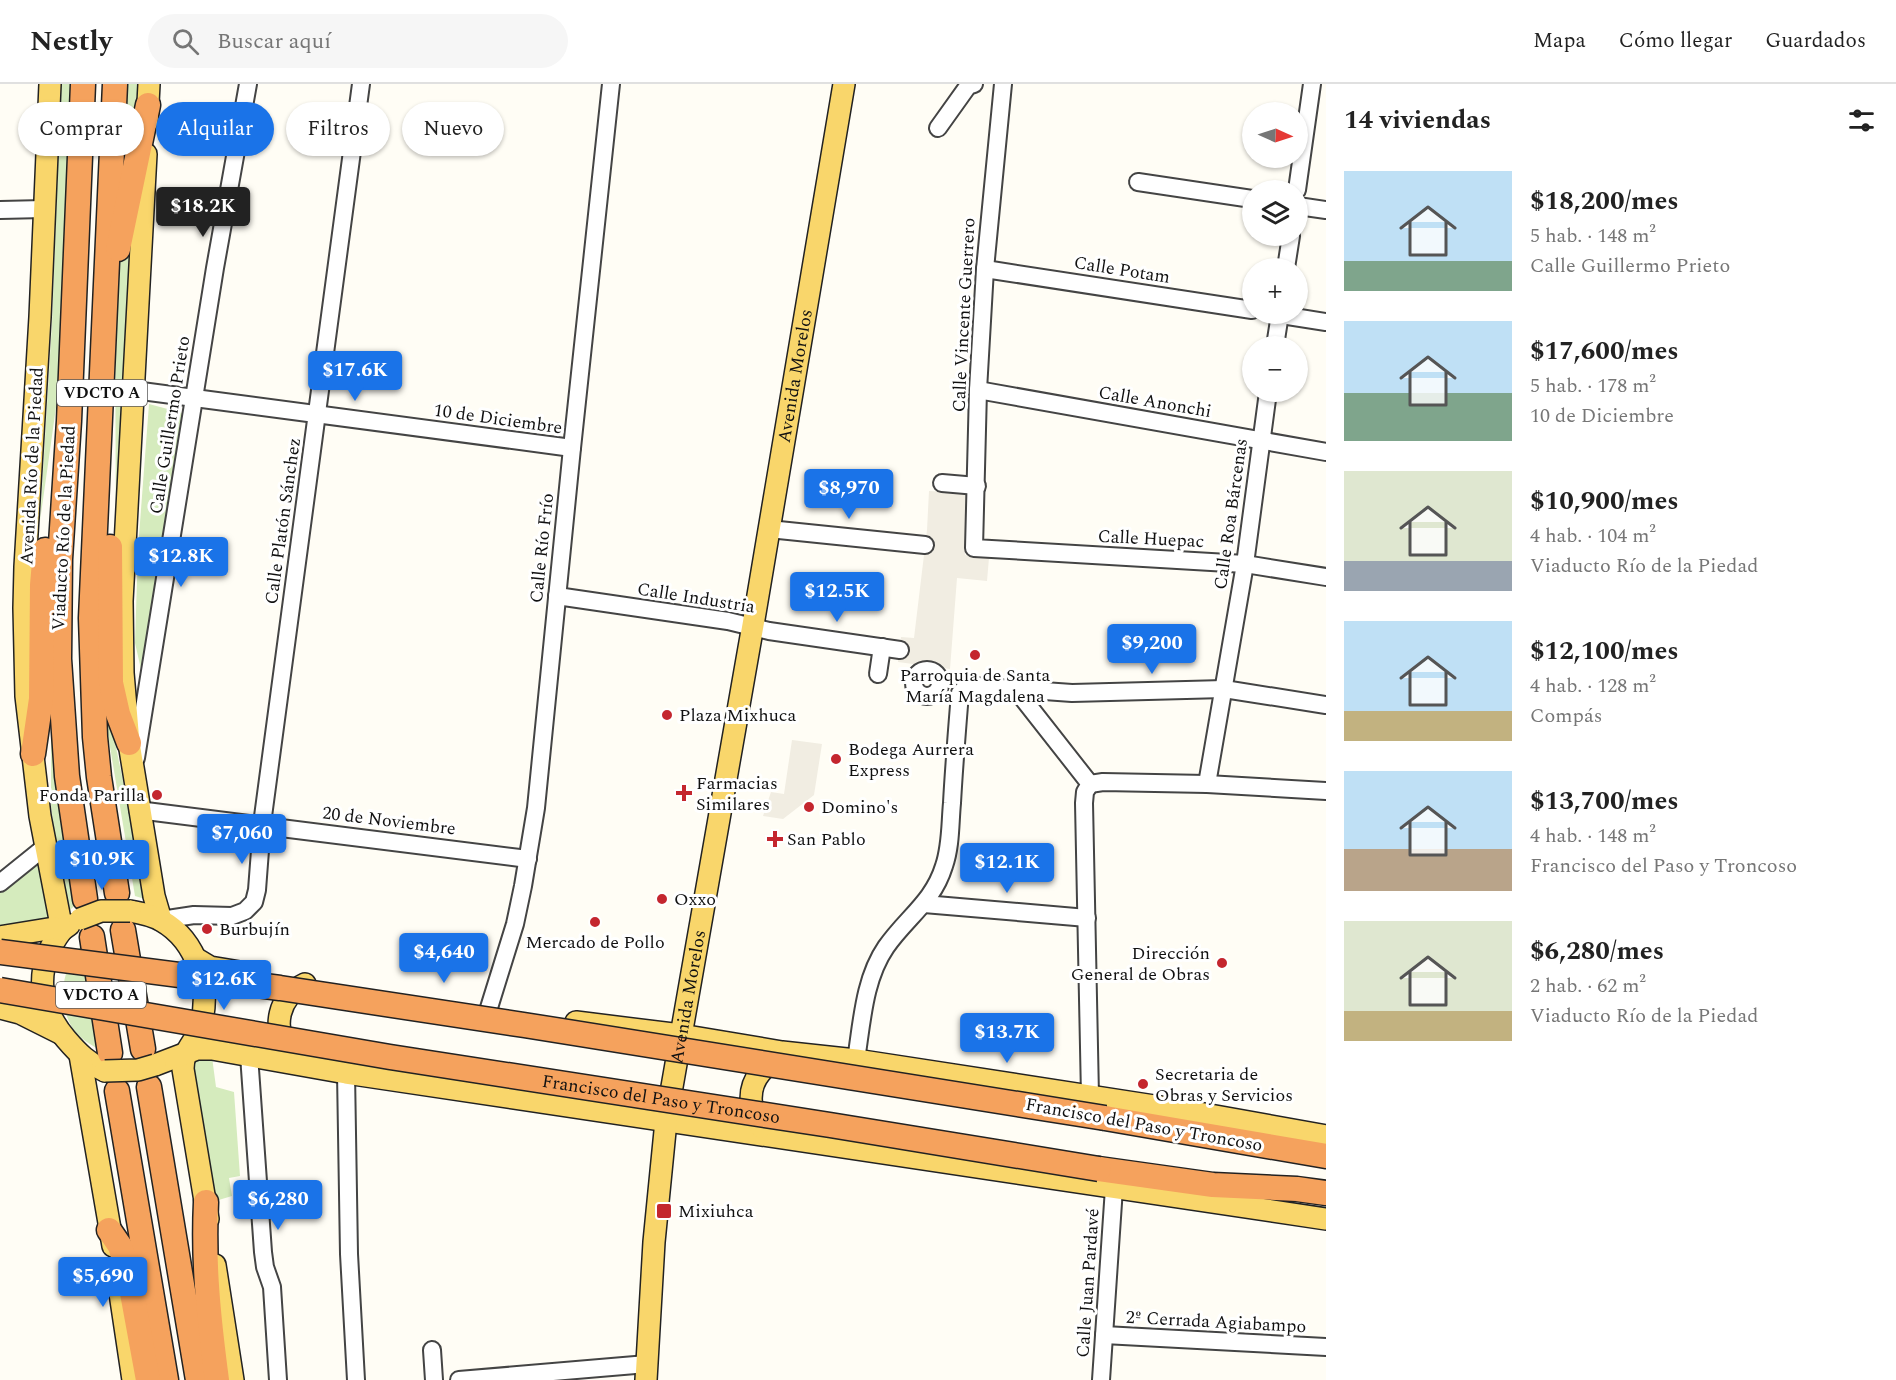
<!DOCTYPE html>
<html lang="es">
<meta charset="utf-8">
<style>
:root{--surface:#fff;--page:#f6f6f6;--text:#222;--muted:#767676;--line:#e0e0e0;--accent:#1a73e8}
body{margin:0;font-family:Spectral,serif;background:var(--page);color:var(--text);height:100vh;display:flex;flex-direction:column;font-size:22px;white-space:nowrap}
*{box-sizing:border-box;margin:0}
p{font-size:20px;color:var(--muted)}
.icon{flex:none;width:33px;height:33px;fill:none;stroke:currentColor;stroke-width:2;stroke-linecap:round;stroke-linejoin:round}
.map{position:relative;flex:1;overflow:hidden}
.side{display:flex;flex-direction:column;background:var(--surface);width:570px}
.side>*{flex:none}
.banner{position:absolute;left:18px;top:18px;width:570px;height:54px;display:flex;gap:12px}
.needle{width:39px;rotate:93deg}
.fabs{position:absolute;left:1242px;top:18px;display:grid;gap:12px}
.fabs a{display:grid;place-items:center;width:66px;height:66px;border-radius:50%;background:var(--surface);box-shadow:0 2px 4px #0004;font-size:30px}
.price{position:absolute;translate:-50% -51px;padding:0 14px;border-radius:6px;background:var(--accent);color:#fff;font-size:20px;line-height:39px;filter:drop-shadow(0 2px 3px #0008)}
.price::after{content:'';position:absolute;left:50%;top:36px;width:18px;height:14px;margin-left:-9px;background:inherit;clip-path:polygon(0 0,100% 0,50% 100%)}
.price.current{background:#222;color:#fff}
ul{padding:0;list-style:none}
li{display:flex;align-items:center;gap:18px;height:150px;padding:0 18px}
li span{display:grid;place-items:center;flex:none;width:168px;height:120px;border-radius:0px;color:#555}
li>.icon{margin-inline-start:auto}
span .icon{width:72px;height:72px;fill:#fffc;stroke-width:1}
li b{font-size:26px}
h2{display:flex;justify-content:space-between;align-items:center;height:72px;padding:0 18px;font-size:26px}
.chip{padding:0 21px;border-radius:27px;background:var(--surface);box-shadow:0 2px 4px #0004;font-size:21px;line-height:54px}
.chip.current{background:var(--accent);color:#fff}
header{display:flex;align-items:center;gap:36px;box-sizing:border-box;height:84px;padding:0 30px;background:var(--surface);border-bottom:2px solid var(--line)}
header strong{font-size:28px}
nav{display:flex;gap:33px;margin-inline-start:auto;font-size:21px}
.search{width:420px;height:54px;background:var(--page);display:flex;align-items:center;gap:15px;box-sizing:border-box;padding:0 21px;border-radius:33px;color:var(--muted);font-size:22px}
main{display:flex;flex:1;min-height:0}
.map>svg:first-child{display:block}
</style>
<header>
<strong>Nestly</strong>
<div class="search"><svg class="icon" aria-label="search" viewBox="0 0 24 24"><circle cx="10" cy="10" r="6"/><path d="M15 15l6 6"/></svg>Buscar aquí</div>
<nav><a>Mapa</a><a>Cómo llegar</a><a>Guardados</a></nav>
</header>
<main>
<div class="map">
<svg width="1326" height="1296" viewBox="0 0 1326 1296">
<rect width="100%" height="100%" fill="#fffdf5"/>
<g fill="#d5ebbd">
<polygon points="61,0 76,0 59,302 40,437 52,239"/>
<polygon points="126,0 139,0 120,101"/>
<polygon points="135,111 116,493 115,201"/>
<polygon points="149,320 186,330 143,594 135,559 138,465"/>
<polygon points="51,613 78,819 65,830 51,722"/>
<polygon points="104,627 109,630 148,816 135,812"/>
<polygon points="41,778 50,833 0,846 0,809"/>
<path d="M84 859 103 968C92 961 81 956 73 945 56 918 62 880 84 859Z"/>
<polygon points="212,973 216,1003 234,1008 240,1092 229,1094 232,1112 212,1118 188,993 192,974"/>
</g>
<g fill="#f1ede2">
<polygon points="929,407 969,409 965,471 989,474 987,497 957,494 950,585 898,578 901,553 914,554 927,446"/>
<polygon points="792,656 822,660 814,711 783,735 763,732 771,708 784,710"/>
</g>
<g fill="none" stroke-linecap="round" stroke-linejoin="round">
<defs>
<g id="minor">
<polyline points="1003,0 985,185 978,306 974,464 1245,480 1326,493"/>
<polyline points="938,44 968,2 974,0"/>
<polyline points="1138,98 1252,115"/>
<polyline points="1297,106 1312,0"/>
<polyline points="1298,122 1326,126"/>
<polyline points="0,126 44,125"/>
<polyline points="1286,184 1291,152"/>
<polyline points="985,185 1252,226"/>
<polyline points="1275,230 1326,238"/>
<polyline points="1275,262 1280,230"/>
<polyline points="134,306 572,364"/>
<polyline points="978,306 1326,368"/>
<polyline points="942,399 977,402"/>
<polyline points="769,445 925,461"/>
<polyline points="557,512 728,537 769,547 900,566"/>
<circle cx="927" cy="599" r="13"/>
<polyline points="878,590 882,563"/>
<polyline points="1017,607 1090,700 1085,708 1084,719 1090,1012"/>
<polyline points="136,674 215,184 248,0"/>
<polyline points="1090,700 1103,698 1207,700 1326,707"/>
<polyline points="1207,700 1245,480 1268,308"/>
<polyline points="138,726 528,775"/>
<polyline points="0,799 46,762"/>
<polyline points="924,820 1087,834"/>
<polyline points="161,836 194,831 232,832 245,827 254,818 257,806 262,740 361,0"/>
<polyline points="488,927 515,840 523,802 536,724 572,364 611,0"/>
<polyline points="249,971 263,1168 265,1183 272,1203 278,1296"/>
<path d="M856 976C862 938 864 895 886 863 907 833 933 818 944 782 951 762 950 740 952 719 954 682 957 646 960 609L965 604 973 602 1072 609 1224 605 1326 621"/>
<polyline points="346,989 349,1170 356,1296"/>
<polyline points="1104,1251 1326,1263"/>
<polyline points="432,1266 434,1296"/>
<polyline points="459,1296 647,1280"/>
<polyline points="1101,1296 1114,1104"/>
</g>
<g id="major">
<path d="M50 0 40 233 25 483 24 524 26 612 40 732 62 846C34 882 37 921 66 955 78 969 88 979 105 987"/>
<polyline points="147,38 149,0"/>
<polyline points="146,70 122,517 123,589 129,659 154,812 161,836"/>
<path d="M130 827C141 829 152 831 162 837 197 857 212 905 200 943 195 960 183 965 183 985L208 1135"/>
<polyline points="0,853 54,844 62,846 69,841"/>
<polyline points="195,874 210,883 246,889"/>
<polyline points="0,924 20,929 60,949"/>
<polyline points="576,938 681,951 782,968 856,976 1193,1028 1326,1052"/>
<path d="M288 967C272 943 278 913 305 900"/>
<polyline points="80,971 113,1162"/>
<polyline points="155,981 197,965 212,965 346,989 1326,1135"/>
<path d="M761 1043C749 1027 747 1005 760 989 765 982 773 979 778 973"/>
<polyline points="215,1181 233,1296"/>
<polyline points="118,1196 133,1296"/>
<path id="s1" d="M646 1296 654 1158 666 1037 753 541 844 0"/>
</g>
<g id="highway">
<polyline points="83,0 69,337 60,475 59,575 67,692 85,815"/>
<polyline points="115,0 91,534 95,653 99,693 117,809"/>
<polyline points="118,165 148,21"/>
<polyline points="110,463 111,599 118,630 129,659"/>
<polyline points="33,670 41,615 42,501 45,466"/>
<polyline points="123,846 143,965"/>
<polyline points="92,853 110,969"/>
<polyline points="149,1003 198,1296"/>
<polyline points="117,1007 166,1296"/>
<polyline points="1105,1034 1326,1072"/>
<polyline points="1099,1085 1213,1101 1297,1105 1326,1109"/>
<path d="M206 1118C203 1179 209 1236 217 1296"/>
<polyline points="109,1146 120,1162 128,1187 148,1296"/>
</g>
</defs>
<use href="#minor" stroke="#444" stroke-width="20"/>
<use href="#major" stroke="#222" stroke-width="24"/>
<use href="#highway" stroke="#222" stroke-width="27"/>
<use href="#minor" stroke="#fff" stroke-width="16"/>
<use href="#major" stroke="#f9d66b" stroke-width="21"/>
<use href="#highway" stroke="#f5a25d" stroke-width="24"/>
<defs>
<g id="major-bridge">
<polyline points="80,835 101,827 130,827"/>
<polyline points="105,987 138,986 155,981"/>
</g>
<g id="highway-bridge">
<polyline points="0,868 280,904 524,941 1105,1034"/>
<path id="s2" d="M0 906 390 973 830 1041 1099 1085"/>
</g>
</defs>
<use href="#major-bridge" stroke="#222" stroke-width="24" stroke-linecap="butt"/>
<use href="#highway-bridge" stroke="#222" stroke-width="27" stroke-linecap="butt"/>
<use href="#major-bridge" stroke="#f9d66b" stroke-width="21"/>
<use href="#highway-bridge" stroke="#f5a25d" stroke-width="24"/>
</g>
<g fill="#c4262e" stroke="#fff" stroke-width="2">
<circle cx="975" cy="571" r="6"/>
<circle cx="667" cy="631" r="6"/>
<circle cx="836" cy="675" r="6"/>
<path d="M681 700h6v6h6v6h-6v6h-6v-6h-6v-6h6z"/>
<circle cx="157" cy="711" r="6"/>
<circle cx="809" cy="723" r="6"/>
<path d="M772 746h6v6h6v6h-6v6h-6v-6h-6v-6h6z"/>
<circle cx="662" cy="815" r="6"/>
<circle cx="595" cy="838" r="6"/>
<circle cx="207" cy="845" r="6"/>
<circle cx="1222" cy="879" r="6"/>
<circle cx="1143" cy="1000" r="6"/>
<rect x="656" y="1119" width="16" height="16" rx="3"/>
</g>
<g text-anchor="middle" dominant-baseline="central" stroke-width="6" stroke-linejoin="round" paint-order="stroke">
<g fill="#fff" stroke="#585858" stroke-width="1.5">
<rect x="57" y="296" width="90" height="26" rx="4.5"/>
<rect x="56" y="898" width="90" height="26" rx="4.5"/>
</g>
<g font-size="16" font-weight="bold" fill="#111">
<text x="102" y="309">VDCTO A</text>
<text x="101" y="911">VDCTO A</text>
</g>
<g font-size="18" fill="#111" stroke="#fff">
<text transform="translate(1122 186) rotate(9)">Calle Potam</text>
<text transform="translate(964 231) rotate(-87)">Calle Vincente Guerrero</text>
<text stroke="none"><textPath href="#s1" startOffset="1016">Avenida Morelos</textPath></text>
<text transform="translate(1155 318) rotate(10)">Calle Anonchi</text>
<text transform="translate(498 335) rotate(8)">10 de Diciembre</text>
<text transform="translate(170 341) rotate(-81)">Calle Guillermo Prieto</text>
<text transform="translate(32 382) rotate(-87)">Avenida Río de la Piedad</text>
<text transform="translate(1231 430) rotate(-82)">Calle Roa Bárcenas</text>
<text transform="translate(283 437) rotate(-82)">Calle Platón Sánchez</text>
<text transform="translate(64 444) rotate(-87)">Viaducto Río de la Piedad</text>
<text transform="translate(1151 455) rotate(3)">Calle Huepac</text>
<text transform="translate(542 464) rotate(-84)">Calle Río Frío</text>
<text transform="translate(696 514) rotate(9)">Calle Industria</text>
<text transform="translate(389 737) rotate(7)">20 de Noviembre</text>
<text stroke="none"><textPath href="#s1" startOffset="386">Avenida Morelos</textPath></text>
<text stroke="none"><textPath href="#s2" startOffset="670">Francisco del Paso y Troncoso</textPath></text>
<text transform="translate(1144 1041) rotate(10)">Francisco del Paso y Troncoso</text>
<text transform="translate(1088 1199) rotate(-86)">Calle Juan Pardavé</text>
<text transform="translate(1216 1238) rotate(3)">2º Cerrada Agiabampo</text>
</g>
<g font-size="18" fill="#111" stroke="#fff" text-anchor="start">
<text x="975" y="591" text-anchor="middle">Parroquia de Santa<tspan x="975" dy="21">María Magdalena</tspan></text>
<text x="679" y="631">Plaza Mixhuca</text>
<text x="848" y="665">Bodega Aurrera<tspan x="848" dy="21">Express</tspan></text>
<text x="696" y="699">Farmacias<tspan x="696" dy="21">Similares</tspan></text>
<text x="145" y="711" text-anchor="end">Fonda Parilla</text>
<text x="821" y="723">Domino's</text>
<text x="787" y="755">San Pablo</text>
<text x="674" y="815">Oxxo</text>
<text x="219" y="845">Burbujín</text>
<text x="595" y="858" text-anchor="middle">Mercado de Pollo</text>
<text x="1210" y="869" text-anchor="end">Dirección<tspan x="1210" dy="21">General de Obras</tspan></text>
<text x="1155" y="990">Secretaria de<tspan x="1155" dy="21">Obras y Servicios</tspan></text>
<text x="678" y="1127">Mixiuhca</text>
</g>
</g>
</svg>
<div class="fabs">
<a><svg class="needle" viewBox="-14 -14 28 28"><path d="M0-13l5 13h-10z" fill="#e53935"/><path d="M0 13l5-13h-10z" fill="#767676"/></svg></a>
<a><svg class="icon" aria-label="layers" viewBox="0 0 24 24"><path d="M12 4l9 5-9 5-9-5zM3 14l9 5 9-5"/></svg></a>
<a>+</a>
<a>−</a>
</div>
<b class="price current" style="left:203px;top:154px">$18.2K</b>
<b class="price" style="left:355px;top:318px">$17.6K</b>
<b class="price" style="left:849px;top:436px">$8,970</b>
<b class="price" style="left:181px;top:504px">$12.8K</b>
<b class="price" style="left:837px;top:539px">$12.5K</b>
<b class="price" style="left:1152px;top:591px">$9,200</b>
<b class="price" style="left:242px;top:781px">$7,060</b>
<b class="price" style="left:102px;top:807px">$10.9K</b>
<b class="price" style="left:1007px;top:810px">$12.1K</b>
<b class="price" style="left:444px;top:900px">$4,640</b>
<b class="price" style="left:224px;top:927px">$12.6K</b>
<b class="price" style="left:1007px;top:980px">$13.7K</b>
<b class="price" style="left:278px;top:1147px">$6,280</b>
<b class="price" style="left:103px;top:1224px">$5,690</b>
<div class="banner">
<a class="chip">Comprar</a>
<a class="chip current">Alquilar</a>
<a class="chip">Filtros</a>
<a class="chip">Nuevo</a>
</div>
</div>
<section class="side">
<h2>14 viviendas<svg class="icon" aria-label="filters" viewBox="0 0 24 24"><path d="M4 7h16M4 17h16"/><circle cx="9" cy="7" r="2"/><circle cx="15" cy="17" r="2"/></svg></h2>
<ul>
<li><span style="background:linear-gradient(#bfe0f5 75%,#7fa58c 0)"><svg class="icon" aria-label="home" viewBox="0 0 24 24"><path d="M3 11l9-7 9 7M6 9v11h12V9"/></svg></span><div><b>$18,200/mes</b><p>5 hab. · 148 m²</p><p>Calle Guillermo Prieto</p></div></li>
<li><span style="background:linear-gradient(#bfe0f5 60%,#7fa58c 0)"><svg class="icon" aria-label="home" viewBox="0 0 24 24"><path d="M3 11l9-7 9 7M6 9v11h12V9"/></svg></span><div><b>$17,600/mes</b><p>5 hab. · 178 m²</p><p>10 de Diciembre</p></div></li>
<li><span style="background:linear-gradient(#dfe7d0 75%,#9aa5b1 0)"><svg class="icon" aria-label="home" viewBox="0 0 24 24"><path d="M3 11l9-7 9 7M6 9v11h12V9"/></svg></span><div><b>$10,900/mes</b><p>4 hab. · 104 m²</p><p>Viaducto Río de la Piedad</p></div></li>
<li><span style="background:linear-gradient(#bfe0f5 75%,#c2b280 0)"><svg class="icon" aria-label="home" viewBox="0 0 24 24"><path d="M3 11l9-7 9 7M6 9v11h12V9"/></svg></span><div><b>$12,100/mes</b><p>4 hab. · 128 m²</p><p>Compás</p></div></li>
<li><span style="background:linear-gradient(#bfe0f5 65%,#b9a48a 0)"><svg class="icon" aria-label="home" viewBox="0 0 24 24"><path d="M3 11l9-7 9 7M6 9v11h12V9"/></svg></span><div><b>$13,700/mes</b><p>4 hab. · 148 m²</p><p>Francisco del Paso y Troncoso</p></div></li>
<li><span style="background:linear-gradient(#dfe7d0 75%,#c2b280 0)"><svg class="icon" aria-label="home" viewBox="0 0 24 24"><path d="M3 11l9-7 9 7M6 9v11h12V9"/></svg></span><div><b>$6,280/mes</b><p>2 hab. · 62 m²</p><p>Viaducto Río de la Piedad</p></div></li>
</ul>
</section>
</main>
